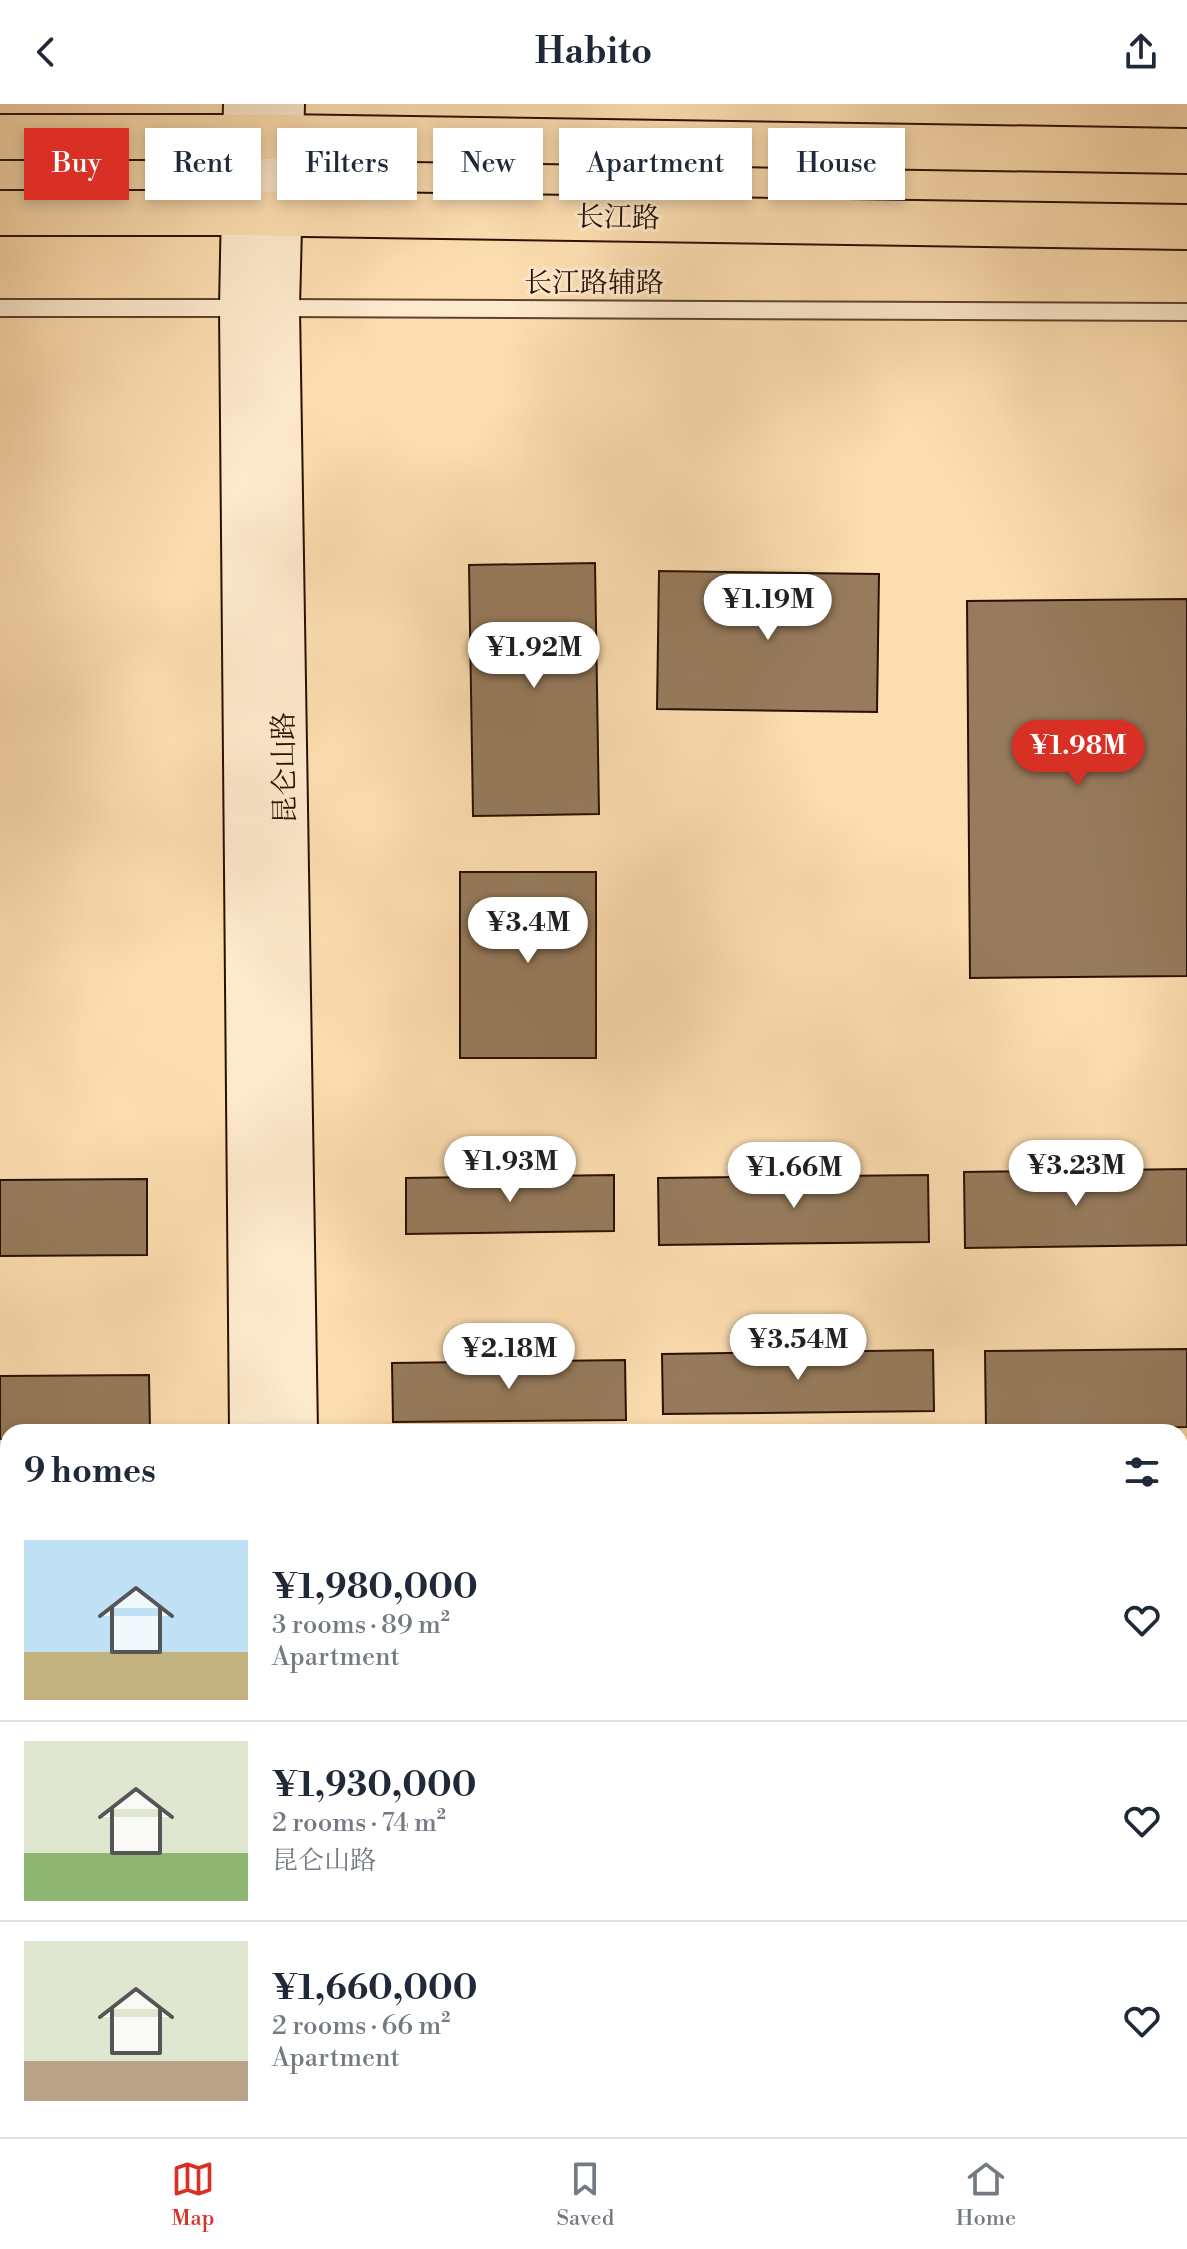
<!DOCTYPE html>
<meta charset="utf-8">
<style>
:root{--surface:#fff;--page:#f6f6f7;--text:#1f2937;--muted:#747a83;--line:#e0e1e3;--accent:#d93025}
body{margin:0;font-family:"Libre Bodoni","Noto Serif SC",serif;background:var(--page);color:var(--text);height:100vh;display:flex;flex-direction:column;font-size:30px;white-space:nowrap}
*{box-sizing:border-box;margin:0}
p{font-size:26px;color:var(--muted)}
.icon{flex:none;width:44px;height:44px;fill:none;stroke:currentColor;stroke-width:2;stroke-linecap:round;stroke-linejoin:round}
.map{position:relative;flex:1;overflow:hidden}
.details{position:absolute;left:0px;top:1320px;width:1188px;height:714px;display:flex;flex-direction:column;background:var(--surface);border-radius:24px 24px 0 0;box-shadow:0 4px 12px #0003}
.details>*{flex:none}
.hud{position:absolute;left:24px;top:24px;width:1140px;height:72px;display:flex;gap:16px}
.price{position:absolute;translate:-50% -68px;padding:0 18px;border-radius:28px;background:#fff;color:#222;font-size:26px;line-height:52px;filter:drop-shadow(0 2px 4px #0008)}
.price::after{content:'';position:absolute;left:50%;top:48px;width:24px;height:18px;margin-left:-12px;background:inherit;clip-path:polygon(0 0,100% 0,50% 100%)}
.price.current{background:var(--accent);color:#fff}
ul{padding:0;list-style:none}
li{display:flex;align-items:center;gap:24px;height:200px;padding:0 24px}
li+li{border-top:2px solid var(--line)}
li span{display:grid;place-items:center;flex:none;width:224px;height:160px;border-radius:0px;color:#555}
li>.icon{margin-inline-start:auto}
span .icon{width:96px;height:96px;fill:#fffc;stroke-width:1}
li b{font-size:34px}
h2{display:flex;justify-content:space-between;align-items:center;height:96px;padding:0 24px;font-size:34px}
.tag{padding:0 28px;border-radius:0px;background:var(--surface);box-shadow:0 4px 12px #0003;font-size:28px;line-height:72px}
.tag.current{background:var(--accent);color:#fff}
header{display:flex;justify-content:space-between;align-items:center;height:104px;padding:0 24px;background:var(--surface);font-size:36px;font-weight:700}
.tabs{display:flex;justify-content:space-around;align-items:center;height:112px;border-top:2px solid var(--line);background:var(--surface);font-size:22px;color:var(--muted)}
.tabs a{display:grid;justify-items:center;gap:4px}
.tabs .current{color:var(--accent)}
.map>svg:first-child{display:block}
</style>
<header><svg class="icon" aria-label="back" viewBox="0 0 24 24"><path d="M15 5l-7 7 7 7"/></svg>Habito<svg class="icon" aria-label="share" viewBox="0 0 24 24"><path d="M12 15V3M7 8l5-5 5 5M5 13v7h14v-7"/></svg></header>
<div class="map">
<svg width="1187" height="2033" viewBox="0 0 1187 2033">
<rect width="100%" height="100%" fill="#fcddb0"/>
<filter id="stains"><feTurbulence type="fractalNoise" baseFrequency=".0025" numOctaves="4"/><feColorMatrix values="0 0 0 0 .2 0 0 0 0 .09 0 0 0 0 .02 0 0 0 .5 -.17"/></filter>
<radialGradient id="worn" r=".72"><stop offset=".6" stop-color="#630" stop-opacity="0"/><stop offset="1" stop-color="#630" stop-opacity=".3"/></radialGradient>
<g fill="#977b5c" stroke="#2a1000" stroke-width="2">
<polygon points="595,459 599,710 473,712 469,461"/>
<polygon points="659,467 879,470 877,608 657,605"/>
<polygon points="1187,495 1187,872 970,874 967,497"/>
<rect x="460" y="768" width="136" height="186"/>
<polygon points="1187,1065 1187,1141 965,1144 964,1068"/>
<polygon points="614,1071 614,1127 406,1130 406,1074"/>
<polygon points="928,1071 929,1138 659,1141 658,1074"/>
<polygon points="147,1075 147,1151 0,1152 0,1076"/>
<polygon points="1187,1245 1187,1323 986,1326 985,1247"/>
<polygon points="933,1246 934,1307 663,1310 662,1250"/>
<polygon points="625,1256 626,1316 393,1318 392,1259"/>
<polygon points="149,1271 150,1328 8,1328 8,1335 0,1335 0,1272"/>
<polygon points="1187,1426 1187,1499 1180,1499 1180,1427"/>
<rect x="0" y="1453" width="8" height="71"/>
<rect x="1180" y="1589" width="7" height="65"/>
<rect x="0" y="1679" width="8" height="60"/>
<rect x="1180" y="1796" width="7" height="61"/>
<rect x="0" y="1851" width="8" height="58"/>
<polygon points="1180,1959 1187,1959 1187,2033 951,2033 951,2026 1180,2026"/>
<polygon points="7,2022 8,2026 163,2026 163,2033 7,2033"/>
<polygon points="418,2026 602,2026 603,2033 418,2033"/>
<rect x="655" y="2026" width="267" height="7"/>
</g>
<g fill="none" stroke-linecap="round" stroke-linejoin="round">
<defs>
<g id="lane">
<polyline points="0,204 242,204"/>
<polyline points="278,204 1187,208"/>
</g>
<g id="secondary">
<polyline points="246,0 242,204 252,1328"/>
<polyline points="282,0 277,204 295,1328"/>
<polyline points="258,2026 258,2033"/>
<polyline points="307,2026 307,2033"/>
</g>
<g id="primary">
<polyline points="0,33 280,33 1187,47"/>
<polyline points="0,109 242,109 1187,123"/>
</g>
</defs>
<use href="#lane" stroke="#5e432c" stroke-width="20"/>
<use href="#secondary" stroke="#2a1000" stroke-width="48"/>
<use href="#primary" stroke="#2a1000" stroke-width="48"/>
<use href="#lane" stroke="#fde9cc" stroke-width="16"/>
<use href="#secondary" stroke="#fde9cc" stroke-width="44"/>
<use href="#primary" stroke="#fcddb0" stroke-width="44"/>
</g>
<g text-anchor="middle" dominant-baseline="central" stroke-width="6" stroke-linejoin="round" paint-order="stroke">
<g font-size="28" fill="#2a1000" stroke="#fde9cc">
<text transform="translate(618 114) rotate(1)">长江路</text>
<text x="594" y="179">长江路辅路</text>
<text transform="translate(285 664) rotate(-91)">昆仑山路</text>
</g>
</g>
<rect width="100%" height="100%" filter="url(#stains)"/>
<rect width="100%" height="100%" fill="url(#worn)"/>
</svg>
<b class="price" style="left:768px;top:538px">¥1.19M</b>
<b class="price" style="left:534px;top:586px">¥1.92M</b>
<b class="price current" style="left:1078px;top:684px">¥1.98M</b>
<b class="price" style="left:528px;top:861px">¥3.4M</b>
<b class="price" style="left:510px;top:1100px">¥1.93M</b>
<b class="price" style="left:1076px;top:1104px">¥3.23M</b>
<b class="price" style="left:794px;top:1106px">¥1.66M</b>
<b class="price" style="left:798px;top:1278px">¥3.54M</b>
<b class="price" style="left:509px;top:1287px">¥2.18M</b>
<div class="hud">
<a class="tag current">Buy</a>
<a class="tag">Rent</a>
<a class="tag">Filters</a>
<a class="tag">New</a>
<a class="tag">Apartment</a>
<a class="tag">House</a>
</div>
<section class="details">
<h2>9 homes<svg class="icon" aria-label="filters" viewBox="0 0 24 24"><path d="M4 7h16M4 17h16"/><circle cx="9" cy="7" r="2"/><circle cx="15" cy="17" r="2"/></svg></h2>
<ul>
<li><span style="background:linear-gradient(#bfe0f5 70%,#c2b280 0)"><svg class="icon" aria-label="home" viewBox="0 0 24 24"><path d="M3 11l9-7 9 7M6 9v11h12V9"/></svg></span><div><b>¥1,980,000</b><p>3 rooms · 89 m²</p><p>Apartment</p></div><svg class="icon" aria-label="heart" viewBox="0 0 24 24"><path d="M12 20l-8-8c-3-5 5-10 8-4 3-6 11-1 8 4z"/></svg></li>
<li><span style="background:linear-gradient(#dfe7d0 70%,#8fb573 0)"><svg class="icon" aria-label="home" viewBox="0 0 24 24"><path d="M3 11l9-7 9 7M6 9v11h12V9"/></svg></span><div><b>¥1,930,000</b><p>2 rooms · 74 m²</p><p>昆仑山路</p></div><svg class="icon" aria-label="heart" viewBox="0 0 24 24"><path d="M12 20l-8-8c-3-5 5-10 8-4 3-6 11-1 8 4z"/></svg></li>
<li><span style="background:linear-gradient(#dfe7d0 75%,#b9a48a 0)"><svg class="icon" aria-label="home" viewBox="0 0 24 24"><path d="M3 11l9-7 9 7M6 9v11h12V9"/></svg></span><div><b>¥1,660,000</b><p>2 rooms · 66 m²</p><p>Apartment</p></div><svg class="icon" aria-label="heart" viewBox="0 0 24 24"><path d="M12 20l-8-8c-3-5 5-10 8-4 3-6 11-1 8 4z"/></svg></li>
</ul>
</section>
</div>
<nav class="tabs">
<a class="current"><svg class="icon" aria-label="map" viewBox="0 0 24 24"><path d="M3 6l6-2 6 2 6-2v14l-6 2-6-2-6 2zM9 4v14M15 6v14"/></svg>Map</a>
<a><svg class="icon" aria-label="saved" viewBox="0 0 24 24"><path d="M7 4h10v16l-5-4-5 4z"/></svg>Saved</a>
<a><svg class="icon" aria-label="home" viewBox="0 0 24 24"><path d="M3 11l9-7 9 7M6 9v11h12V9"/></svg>Home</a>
</nav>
